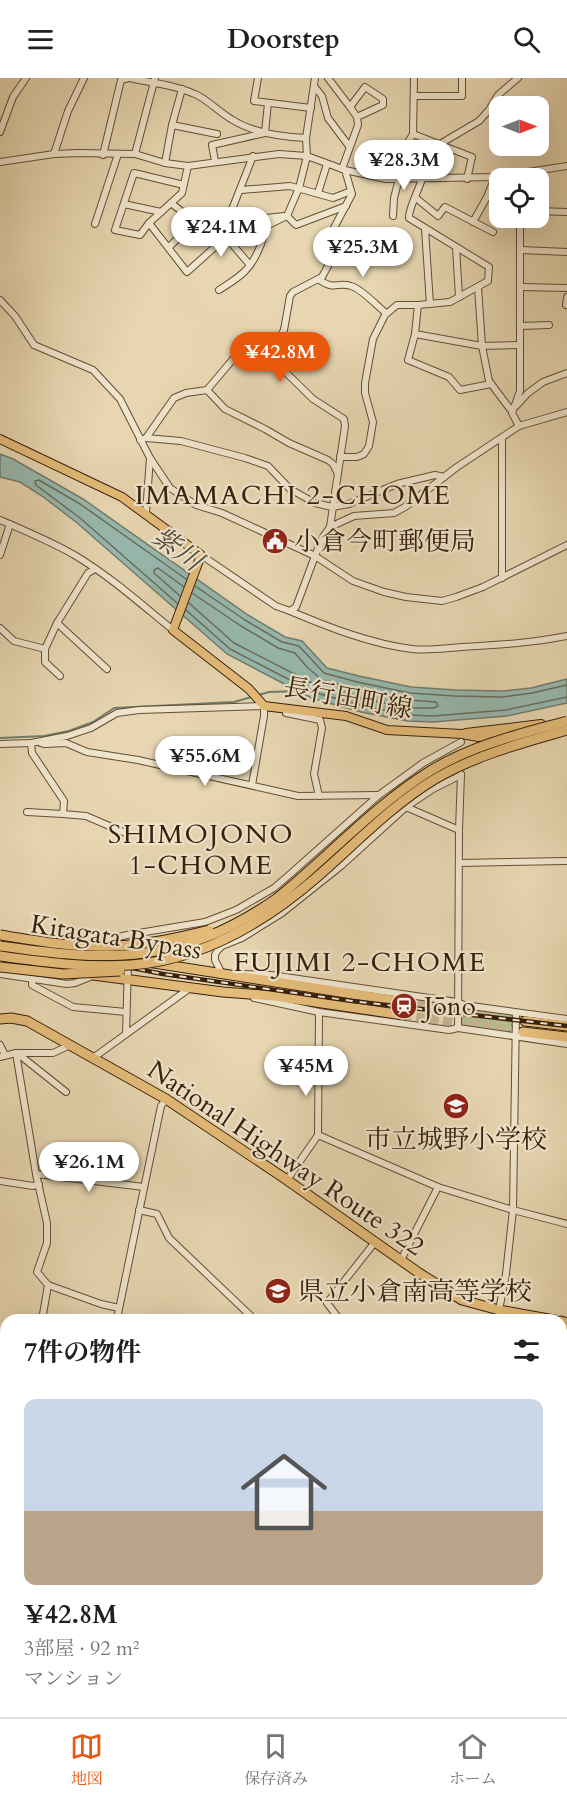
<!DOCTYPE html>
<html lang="ja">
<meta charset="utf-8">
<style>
:root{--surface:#fff;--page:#f6f6f6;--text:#202124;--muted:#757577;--line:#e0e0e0;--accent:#ea580c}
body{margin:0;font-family:Cardo,"Noto Serif JP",serif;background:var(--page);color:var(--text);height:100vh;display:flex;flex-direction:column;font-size:22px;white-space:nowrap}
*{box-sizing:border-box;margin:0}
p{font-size:20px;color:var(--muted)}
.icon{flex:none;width:33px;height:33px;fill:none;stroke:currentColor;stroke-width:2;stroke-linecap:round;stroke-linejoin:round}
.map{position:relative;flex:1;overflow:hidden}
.panel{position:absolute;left:0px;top:1236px;width:567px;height:404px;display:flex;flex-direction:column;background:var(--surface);border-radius:18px 18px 0 0;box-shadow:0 6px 24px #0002}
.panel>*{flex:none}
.needle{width:39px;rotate:90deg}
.fabs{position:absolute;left:489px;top:18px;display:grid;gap:12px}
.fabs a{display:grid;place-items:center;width:60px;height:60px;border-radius:12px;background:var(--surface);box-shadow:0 6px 24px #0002;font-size:30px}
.price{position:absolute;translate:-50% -51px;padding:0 14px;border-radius:21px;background:#fff;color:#222;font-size:20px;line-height:39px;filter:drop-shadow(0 2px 3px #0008)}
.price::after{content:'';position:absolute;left:50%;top:36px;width:18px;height:14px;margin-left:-9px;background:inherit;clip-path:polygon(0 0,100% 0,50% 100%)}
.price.on{background:var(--accent);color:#fff}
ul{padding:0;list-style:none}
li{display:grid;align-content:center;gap:12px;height:318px;padding:0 24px}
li+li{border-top:2px solid var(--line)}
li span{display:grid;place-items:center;height:186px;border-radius:12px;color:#555}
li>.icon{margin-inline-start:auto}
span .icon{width:108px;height:108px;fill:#fffc;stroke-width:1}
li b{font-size:26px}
h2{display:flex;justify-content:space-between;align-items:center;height:72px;padding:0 24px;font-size:26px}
header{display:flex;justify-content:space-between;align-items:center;height:78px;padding:0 24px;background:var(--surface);font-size:27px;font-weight:800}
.dock{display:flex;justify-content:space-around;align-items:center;height:84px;border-top:2px solid var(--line);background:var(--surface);font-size:16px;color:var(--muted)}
.dock a{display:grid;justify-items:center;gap:3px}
.dock .on{color:var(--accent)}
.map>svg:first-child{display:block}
</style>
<header><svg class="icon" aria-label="menu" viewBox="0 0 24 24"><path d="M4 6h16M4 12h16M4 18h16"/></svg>Doorstep<svg class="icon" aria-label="search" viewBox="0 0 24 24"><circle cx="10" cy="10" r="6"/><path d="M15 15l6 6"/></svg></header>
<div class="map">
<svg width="567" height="1639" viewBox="0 0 567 1639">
<rect width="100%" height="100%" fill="#e7d6b1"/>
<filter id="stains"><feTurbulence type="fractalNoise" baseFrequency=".00333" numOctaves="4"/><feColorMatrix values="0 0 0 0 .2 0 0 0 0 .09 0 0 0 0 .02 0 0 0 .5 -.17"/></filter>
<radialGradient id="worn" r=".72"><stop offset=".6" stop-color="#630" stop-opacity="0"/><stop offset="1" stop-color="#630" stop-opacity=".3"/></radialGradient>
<polygon fill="#b4be8d" stroke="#766f4c" stroke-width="1.5" points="466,929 510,936 512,940 512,951 508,955 462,948 461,933"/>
<polygon fill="#97b9af" stroke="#717c6d" stroke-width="1.5" points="0,376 13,381 83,421 248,537 285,559 302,563 327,590 359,598 411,609 455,612 503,613 531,610 567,601 567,625 507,638 433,644 408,643 361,634 311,620 227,576 76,444 42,418 20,404 0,399"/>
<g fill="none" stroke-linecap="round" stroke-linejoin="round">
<g stroke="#676c5d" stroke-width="1.5">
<polyline points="195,508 245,542 282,564 299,568 324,595 357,604 410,615 454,618 502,619 532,615 567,607"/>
<polyline points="180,518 154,495 154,492 158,490 184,509"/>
<polyline points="177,525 80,440 36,407 35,403 39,402 80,426 186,501"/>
<polyline points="189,525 234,565 316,607 364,621 409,630 433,630 438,628 436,624 408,622 355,611 322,602 307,589 295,575 278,570 241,548 192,515"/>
<polyline points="186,532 230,571 313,614 363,628 409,637 433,638 506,632 567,619"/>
</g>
<polyline stroke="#717c6d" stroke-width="2" points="0,660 44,658 69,653 93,644 114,630 234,624 269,614 301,613"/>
<g stroke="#c4b290" stroke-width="9" stroke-dasharray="9 4.5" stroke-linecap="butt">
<polyline points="404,924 525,943"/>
<polyline points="403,937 523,954"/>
</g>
<defs>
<g id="minor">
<path d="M130 0C152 5 176 7 197 17 209 23 219 34 231 41 253 55 281 59 306 60"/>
<polyline points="258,0 254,23 311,30"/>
<polyline points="328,0 350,29"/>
<polyline points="314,8 322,18 328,40 349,68"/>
<polyline points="414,18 462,18 462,0"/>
<polyline points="172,47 217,56"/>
<polyline points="0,54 13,19 26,0"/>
<polyline points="413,56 472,79 467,101"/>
<polyline points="440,66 479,43 489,32 498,17 518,0"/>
<polyline points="54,76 68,33 84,0"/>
<polyline points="135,76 155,0"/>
<polyline points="103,77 121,2 129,0"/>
<polyline points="253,78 227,144 284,138"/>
<polyline points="215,83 212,67 265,55 268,25"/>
<polyline points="0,84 54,76 78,75 135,76 165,85 188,88 279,76 307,78 345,92 386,101 495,99 567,88"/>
<polyline points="165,85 172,47 182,11"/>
<polyline points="342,91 358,47 357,39 383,27 383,21 365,9 350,29 357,39"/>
<polyline points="386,101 413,56 414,0"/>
<polyline points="184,107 134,95 115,152 140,157 149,145 182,115 188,88"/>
<polyline points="241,112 290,108 333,120 351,113"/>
<polyline points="318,115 327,86"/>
<polyline points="416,120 438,138 445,129 493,154"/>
<polyline points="171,125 195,144"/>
<polyline points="124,126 161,134"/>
<polyline points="538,133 567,134"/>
<polyline points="287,138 296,147 346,128"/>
<polyline points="393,138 394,120 399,101"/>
<polyline points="473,144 487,119 495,99"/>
<polyline points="149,145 187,194 226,159 222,152 195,144 169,169"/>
<polyline points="95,146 118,76"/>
<polyline points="425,151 430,226"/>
<polyline points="226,159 250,187"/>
<polyline points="456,169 459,219"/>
<polyline points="521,172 567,174"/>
<path d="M318 201C337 214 335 203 351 208 362 211 377 228 386 235"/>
<polyline points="478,209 482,268 489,303 510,331 513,330"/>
<polyline points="520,209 567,210"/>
<path d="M219 212C228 206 239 200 246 192 254 184 266 160 264 149L287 138 299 110 307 78 306 60 315 0"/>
<polyline points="567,219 566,227 567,227"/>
<polyline points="0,222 15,238 34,267 93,292 120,321 150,380 146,435"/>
<polyline points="418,227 415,256 408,282 449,299 460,312 491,306"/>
<polyline points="520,248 549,247"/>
<polyline points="415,256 482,268 520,267"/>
<polyline points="263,272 313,321 344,341 345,348 330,449"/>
<polyline points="207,312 225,331 265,351 289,365 328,382 333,386 338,396"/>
<polyline points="516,328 528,315 543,304 567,295"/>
<polyline points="519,348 512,335 520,313 520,140"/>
<polyline points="146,360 181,363 245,380 268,388 290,411 315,425 332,429 349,426 397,406 435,397 444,399"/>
<polyline points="140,362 146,360 174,320 186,315 207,312 234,280 263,272 278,262 284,252 290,218 293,214 322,199 328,188 328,161 352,116 345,92"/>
<path d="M340 379H357L364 376 369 368 373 344 365 315V305L373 261 385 237 397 227H418L450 224 488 203 489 189 409 140C408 132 419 111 422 101"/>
<polyline points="150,380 170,410 196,427 222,435 259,452 315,478 353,503 384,514 406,519 442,523 456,519 483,509 567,467"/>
<path d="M0 442C26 453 52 464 76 478 111 499 142 527 173 552"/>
<polyline points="0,477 10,446"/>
<polyline points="201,477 276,528 290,533 296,529 315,478 323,459 330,449 354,438 394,435 405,429 457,389 519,348 567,334"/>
<polyline points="95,491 88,495 57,545 107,591"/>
<polyline points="502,500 502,360"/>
<path d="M290 533C328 549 371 566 412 571 429 573 446 570 462 569 499 567 531 565 567 558"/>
<polyline points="57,545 45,571 45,584 60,598"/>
<polyline points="0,550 14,563 45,571"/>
<polyline points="287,630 286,635 320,642 322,650 314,696 319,718"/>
<polyline points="31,665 32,675 64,723 63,736 86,738 128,756"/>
<polyline points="41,665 45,666 66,665 87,674 138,682 298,718 379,717"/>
<polyline points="0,666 31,665 67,658 91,650 117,635 139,632 264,628 264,638 252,707"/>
<polyline points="406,729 459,752"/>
<polyline points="27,734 63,736"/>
<polyline points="459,785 567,783"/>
<polyline points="94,865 127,857 205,844 236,832 274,810 288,798 379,717 423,685 461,664"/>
<polyline points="0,896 67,906 75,905 95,897"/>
<polyline points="224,896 222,896 215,882 215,877 217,873 222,868 242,860 282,835 341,788 406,729 433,711 461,697"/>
<polyline points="243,896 271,897 457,924 464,927 567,941"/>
<polyline points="32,901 32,907 73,929 126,934"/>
<polyline points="254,920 319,934 449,952 458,950 567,966"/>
<polyline points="458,950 459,752 461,696"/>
<polyline points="126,956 128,885"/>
<polyline points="0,967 5,977"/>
<polyline points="16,975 36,1096 47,1145 47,1165 37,1194 48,1207 101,1226 119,1230"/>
<polyline points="17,975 66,1014"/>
<polyline points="0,979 16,975 53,975 70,967"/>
<polyline points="93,980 190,910"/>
<polyline points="318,1057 438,1109 513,1132 567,1146"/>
<polyline points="36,1096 144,1109"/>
<polyline points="287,1102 318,1057 319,934"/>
<polyline points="0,1103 33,1108 39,1106"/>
<polyline points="139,1132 157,1136 169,1160 255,1242"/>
<polyline points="401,1182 438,1109"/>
<polyline points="499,1232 506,1196 513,1132 516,935"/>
<polyline points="42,1242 48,1207"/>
<polyline points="114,1242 118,1236 161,1028 166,1021"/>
<polyline points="340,1242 327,1225 375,1164"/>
<polyline points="0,1263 6,1263"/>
<polyline points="561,1283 567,1275"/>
<polyline points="0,1352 6,1356"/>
<polyline points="561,1356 567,1359"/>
<polyline points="0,1506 6,1509"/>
<polyline points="0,1513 6,1515"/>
<polyline points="0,1564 6,1548"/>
<polyline points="0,1564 6,1572"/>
<polyline points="45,1634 50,1639"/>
<polyline points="97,1634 100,1639"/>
<polyline points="113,1634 116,1639"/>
<polyline points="331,1634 338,1639"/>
<polyline points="83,1639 89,1634"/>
<polyline points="191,1639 192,1634"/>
<polyline points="217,1639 219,1634"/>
<polyline points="237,1639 238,1634"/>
<polyline points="309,1639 317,1634"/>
</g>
<g id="major">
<polyline points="0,361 122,419 201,477 173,552 249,611 264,628 346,638 387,652 462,656 478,659 507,657"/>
<polyline points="466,655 541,646"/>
<polyline points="561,1437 567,1439"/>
</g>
<g id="highway">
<polyline points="0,862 72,872"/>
<polyline points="115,879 404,924"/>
<polyline points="0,883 40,889"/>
<polyline points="93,897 223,914 275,918 403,937"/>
<polyline points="0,941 11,940 27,943 166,1021 287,1102 419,1195 462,1222 499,1232 554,1242"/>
<polyline points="525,943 567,948"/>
<polyline points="523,954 567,959"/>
<polyline points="561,1243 567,1245"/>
<polyline points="561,1389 567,1379"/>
<polyline points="561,1404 567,1394"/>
<polyline points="389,1639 394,1634"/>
<polyline points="398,1639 402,1634"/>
</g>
</defs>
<use href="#minor" stroke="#634e34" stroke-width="8"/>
<use href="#major" stroke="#37200b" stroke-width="10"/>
<use href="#highway" stroke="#37200b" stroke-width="11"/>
<use href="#minor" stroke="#efe4cc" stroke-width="6"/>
<use href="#major" stroke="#e4bb78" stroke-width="8"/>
<use href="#highway" stroke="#e4bb78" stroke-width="9"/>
<defs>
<g id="rail">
<polyline points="0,868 122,888 163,896 352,923 567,948"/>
<polyline points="561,1265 567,1257"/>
<polyline points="255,1639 259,1634"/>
<polyline points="267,1639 271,1634"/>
<polyline points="280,1639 284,1634"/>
</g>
</defs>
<use href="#rail" stroke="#37200b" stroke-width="4.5"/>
<use href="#rail" stroke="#efe4cc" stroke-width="2" stroke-dasharray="7" stroke-linecap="butt"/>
<defs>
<g id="highway-bridge">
<path d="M0 857C38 863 76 870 114 868 147 867 178 860 209 852"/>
<path d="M0 868C110 884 180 887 276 821 327 780 375 727 430 693 472 667 520 656 567 643"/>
<path d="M0 878C43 884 87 890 131 887 202 882 264 845 317 799 355 766 392 727 435 701 476 677 522 665 567 652"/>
<polyline points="0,889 63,896 120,893"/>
</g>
</defs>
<use href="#highway-bridge" stroke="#37200b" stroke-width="11" stroke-linecap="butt"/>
<use href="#highway-bridge" stroke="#e4bb78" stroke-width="9"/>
</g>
<defs>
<symbol id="civic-disc" viewBox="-11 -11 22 22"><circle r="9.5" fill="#8f2418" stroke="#efe4cc"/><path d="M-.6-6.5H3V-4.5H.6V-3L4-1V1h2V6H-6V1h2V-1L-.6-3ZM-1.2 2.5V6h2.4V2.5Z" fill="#fff"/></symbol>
<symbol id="station-disc" viewBox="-11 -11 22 22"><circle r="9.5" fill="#8f2418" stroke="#efe4cc"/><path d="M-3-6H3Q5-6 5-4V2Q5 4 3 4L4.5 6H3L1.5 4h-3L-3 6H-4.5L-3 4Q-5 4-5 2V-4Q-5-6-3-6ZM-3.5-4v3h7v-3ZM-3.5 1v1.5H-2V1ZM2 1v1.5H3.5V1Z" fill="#fff"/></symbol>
<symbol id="school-disc" viewBox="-11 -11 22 22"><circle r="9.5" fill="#8f2418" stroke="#efe4cc"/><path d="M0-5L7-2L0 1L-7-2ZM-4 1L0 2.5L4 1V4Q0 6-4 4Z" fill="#fff"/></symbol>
</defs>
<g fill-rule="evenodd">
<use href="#civic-disc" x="260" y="448" width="30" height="30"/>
<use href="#station-disc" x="389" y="913" width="30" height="30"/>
<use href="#school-disc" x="441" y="1013" width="30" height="30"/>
<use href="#school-disc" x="263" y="1198" width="30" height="30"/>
</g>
<g text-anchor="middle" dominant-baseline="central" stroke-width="4.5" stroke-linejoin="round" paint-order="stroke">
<g font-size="26" fill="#37200b" stroke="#efe4cc" text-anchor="start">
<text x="294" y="463">小倉今町郵便局</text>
<text x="424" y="928">Jōno</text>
<text x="456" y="1061" text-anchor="middle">市立城野小学校</text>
<text x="298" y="1213">県立小倉南高等学校</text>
</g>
<g font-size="26" fill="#37200b" stroke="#efe4cc">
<text transform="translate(348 620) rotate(10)">長行田町線</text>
<text transform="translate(116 859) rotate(9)">Kitagata Bypass</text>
<text transform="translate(286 1080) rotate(34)">National Highway Route 322</text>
</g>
<g font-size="27" letter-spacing="1.5" fill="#37200b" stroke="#efe4cc">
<text x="293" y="417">IMAMACHI 2-CHOME</text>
<text x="201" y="756">SHIMOJONO<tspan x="201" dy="31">1-CHOME</tspan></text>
<text x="360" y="884">FUJIMI 2-CHOME</text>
</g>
<g font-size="27" font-style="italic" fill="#544e3c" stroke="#efe4cc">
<text transform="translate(177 471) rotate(36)">紫川</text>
</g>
</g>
<rect width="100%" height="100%" filter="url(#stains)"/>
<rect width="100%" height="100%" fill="url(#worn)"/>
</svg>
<div class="fabs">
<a><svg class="needle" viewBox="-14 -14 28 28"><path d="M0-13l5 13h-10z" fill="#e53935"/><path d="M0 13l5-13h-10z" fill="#757577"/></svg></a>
<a><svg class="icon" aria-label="locate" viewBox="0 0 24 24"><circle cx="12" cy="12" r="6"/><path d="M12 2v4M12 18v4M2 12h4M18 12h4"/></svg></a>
</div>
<b class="price" style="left:404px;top:113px">¥28.3M</b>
<b class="price" style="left:221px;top:180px">¥24.1M</b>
<b class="price" style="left:363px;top:200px">¥25.3M</b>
<b class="price on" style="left:280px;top:305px">¥42.8M</b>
<b class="price" style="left:205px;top:709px">¥55.6M</b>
<b class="price" style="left:306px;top:1019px">¥45M</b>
<b class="price" style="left:89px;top:1115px">¥26.1M</b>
<section class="panel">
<h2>7件の物件<svg class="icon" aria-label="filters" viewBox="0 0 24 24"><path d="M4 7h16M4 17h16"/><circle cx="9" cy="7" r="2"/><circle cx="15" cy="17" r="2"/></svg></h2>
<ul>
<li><span style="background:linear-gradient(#c9d6e8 60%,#b9a48a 0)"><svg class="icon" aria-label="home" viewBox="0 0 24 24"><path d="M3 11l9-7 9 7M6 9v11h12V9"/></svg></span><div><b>¥42.8M</b><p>3部屋 · 92 m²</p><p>マンション</p></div></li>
</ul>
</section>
</div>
<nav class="dock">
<a class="on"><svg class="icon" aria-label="map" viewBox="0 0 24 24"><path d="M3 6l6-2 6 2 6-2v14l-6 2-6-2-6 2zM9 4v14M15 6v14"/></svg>地図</a>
<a><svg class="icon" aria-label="saved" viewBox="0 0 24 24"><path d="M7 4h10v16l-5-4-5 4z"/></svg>保存済み</a>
<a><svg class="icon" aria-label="home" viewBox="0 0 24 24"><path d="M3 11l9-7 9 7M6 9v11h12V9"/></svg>ホーム</a>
</nav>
